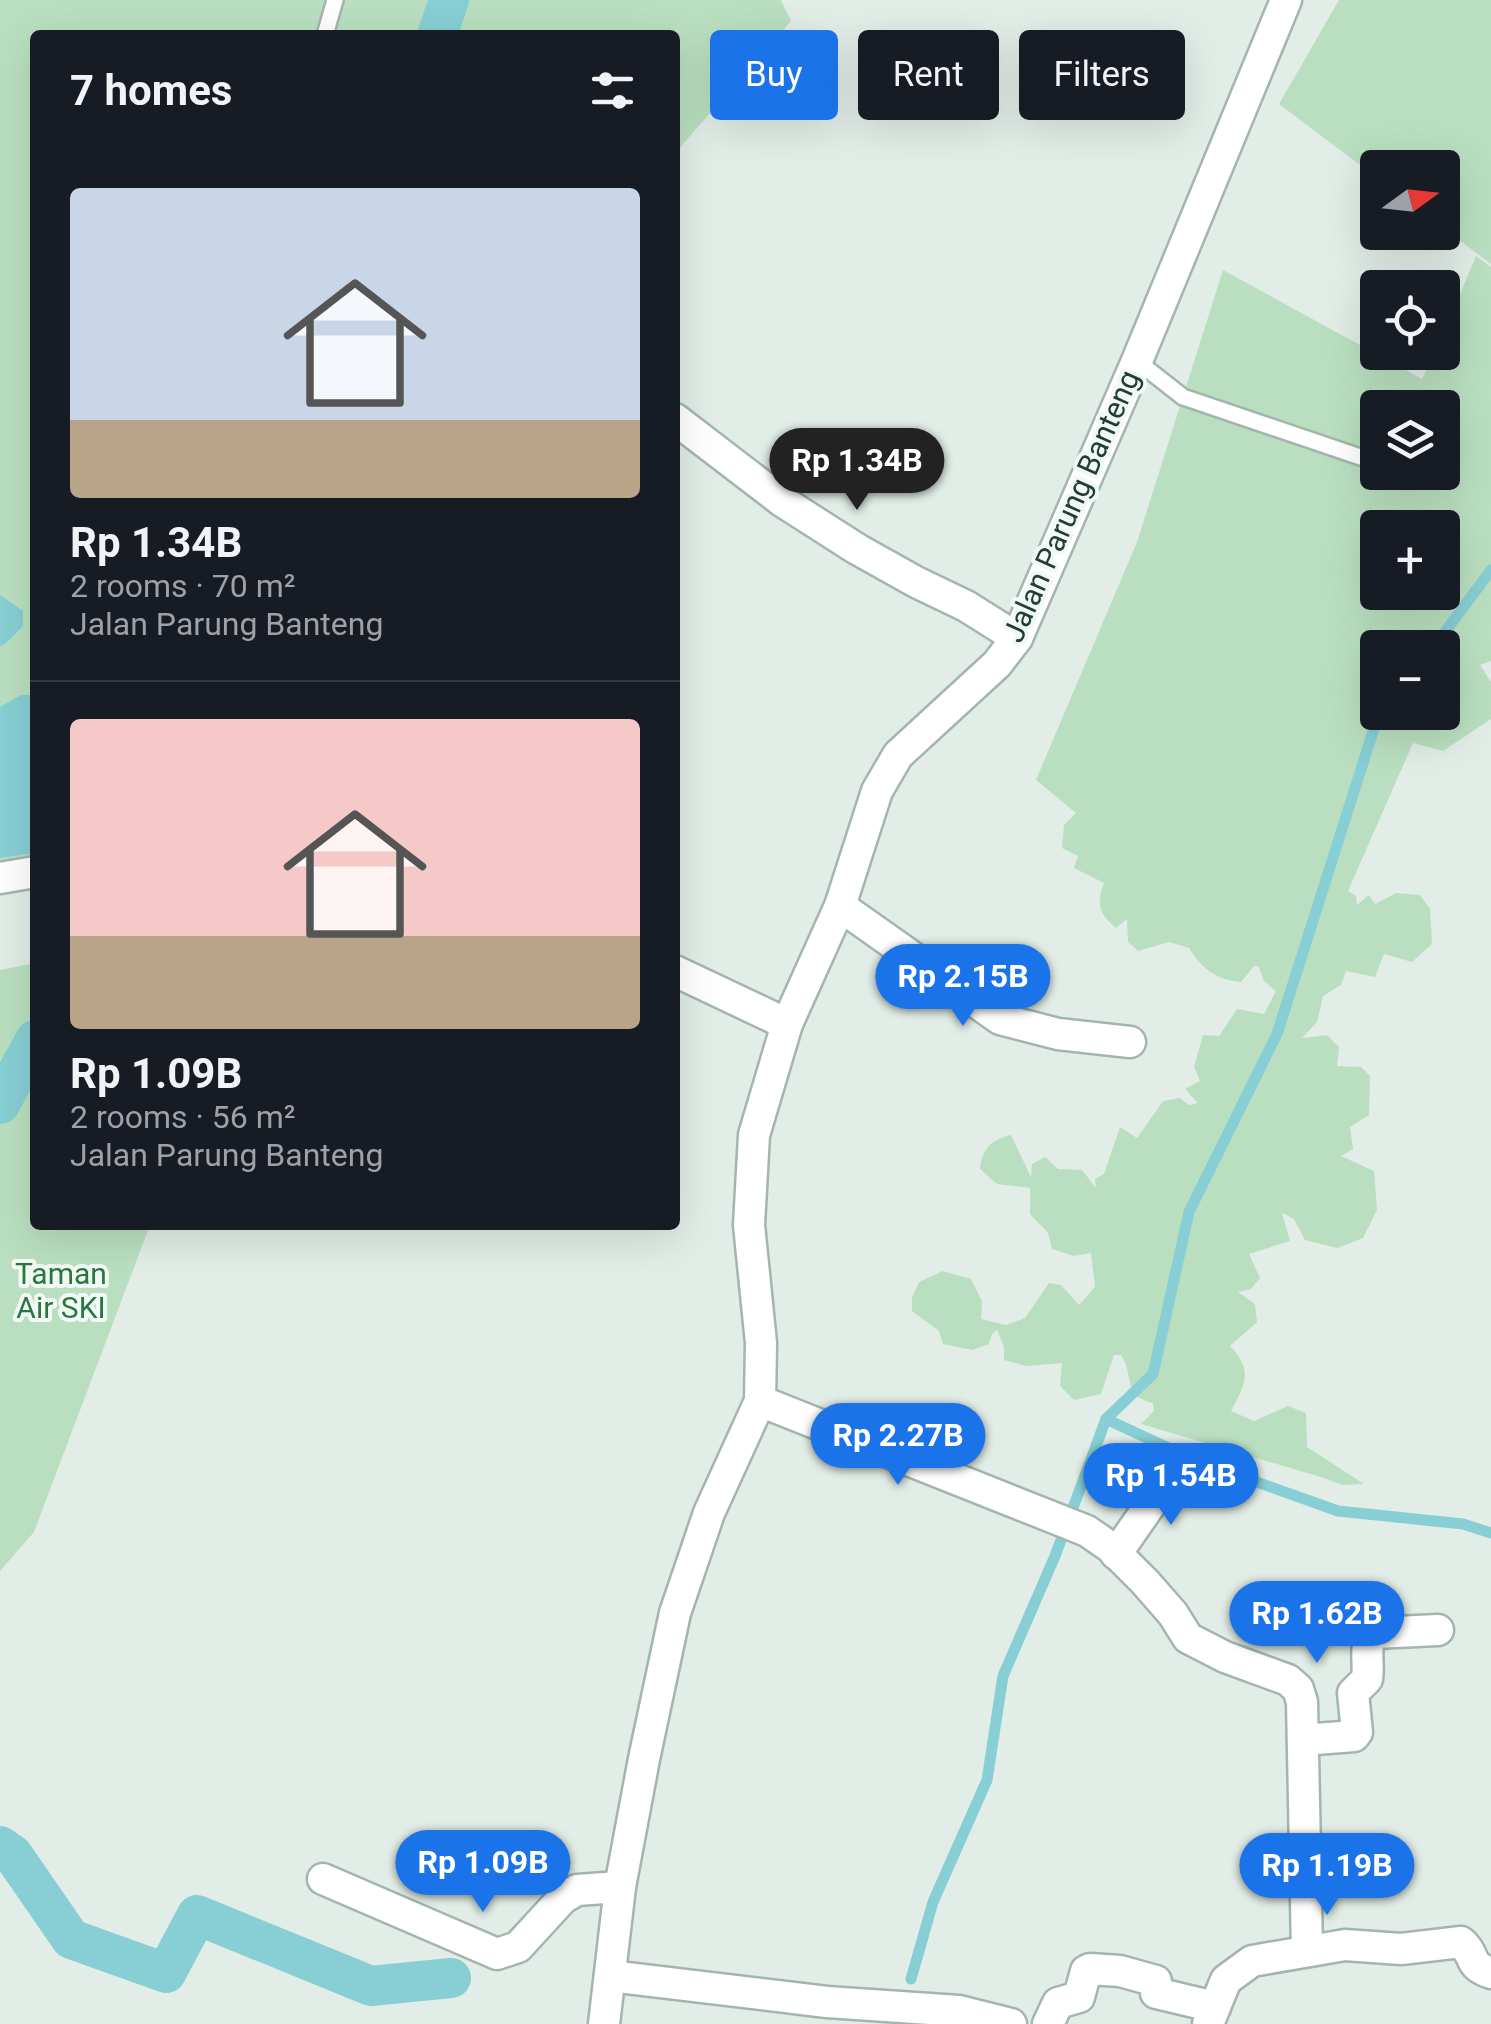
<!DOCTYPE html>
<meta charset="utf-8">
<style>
:root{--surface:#171b24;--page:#20242c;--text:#f1f3f6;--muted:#9ea1a6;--line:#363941;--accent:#1a73e8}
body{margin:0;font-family:Roboto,sans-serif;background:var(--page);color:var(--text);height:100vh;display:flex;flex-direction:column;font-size:38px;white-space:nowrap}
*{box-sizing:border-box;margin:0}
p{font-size:32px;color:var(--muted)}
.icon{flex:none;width:55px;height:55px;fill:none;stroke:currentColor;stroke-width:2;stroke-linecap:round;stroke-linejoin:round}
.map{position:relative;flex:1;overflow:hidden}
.details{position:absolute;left:30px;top:30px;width:650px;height:1200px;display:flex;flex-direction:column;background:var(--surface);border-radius:10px;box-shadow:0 10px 40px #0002}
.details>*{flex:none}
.guide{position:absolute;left:710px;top:30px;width:630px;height:90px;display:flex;gap:20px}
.needle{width:65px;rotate:75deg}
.controls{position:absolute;left:1360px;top:150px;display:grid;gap:20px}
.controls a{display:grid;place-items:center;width:100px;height:100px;border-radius:10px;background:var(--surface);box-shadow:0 10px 40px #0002;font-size:50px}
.price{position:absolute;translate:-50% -85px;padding:0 22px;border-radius:35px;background:var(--accent);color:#fff;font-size:32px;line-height:65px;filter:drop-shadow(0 2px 5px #0008)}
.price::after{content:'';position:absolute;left:50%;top:60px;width:30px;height:22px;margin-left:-15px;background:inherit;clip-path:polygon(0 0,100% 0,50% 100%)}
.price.selected{background:#222;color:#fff}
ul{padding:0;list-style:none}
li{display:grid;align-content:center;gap:20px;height:530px;padding:0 40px}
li+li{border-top:2px solid var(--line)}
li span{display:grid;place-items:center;height:310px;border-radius:10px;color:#555}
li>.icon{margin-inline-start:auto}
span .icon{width:180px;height:180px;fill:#fffc;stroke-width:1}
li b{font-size:42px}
h2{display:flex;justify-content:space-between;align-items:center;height:120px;padding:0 40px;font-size:42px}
.tag{padding:0 35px;border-radius:10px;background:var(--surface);box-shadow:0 10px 40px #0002;font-size:35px;line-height:90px}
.tag.selected{background:var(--accent);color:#fff}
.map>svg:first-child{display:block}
</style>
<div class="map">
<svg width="1491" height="2024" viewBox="0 0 1491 2024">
<rect width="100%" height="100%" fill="#e2ede7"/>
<g fill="#badfc0" fill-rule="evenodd">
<polygon points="0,0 781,0 791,21 675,153 675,35 35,35 35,865 0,868"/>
<polygon points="1339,0 1491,0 1491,264 1443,228 1442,168 1378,168 1377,178 1279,104"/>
<path d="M1476 256 1491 267V661L1480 665 1491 682V719L1443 751 1413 743 1348 891 1356 896 1357 905 1369 895 1375 904 1396 893 1420 895 1430 909 1432 944 1412 962 1384 954 1375 977 1346 971 1341 985 1323 996 1317 1022 1302 1038 1327 1035 1339 1047 1337 1066 1361 1067 1370 1076 1369 1115 1350 1127 1353 1149 1341 1156 1374 1171 1377 1210 1363 1238 1337 1248 1305 1240 1294 1219 1282 1213 1290 1241 1249 1254 1260 1278 1251 1289 1238 1292 1255 1304 1257 1322 1230 1346C1254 1371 1245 1385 1231 1411L1254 1421 1288 1406 1306 1413 1307 1447 1364 1484 1342 1485 1324 1478 1141 1424 1154 1411 1153 1403C1121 1396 1135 1375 1121 1355H1114L1101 1394 1074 1400 1060 1386 1062 1363 1026 1366 1004 1360V1347L997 1330 992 1334 989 1344 972 1350 943 1344 939 1331 912 1311V1298L919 1282 943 1271 971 1279 982 1301 981 1319 1006 1325 1025 1318 1049 1283 1061 1285 1079 1305 1095 1287 1091 1253 1074 1256 1052 1249 1048 1233 1030 1214V1188L997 1184 980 1169C982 1149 992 1139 1011 1135L1031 1177 1032 1164 1045 1157 1058 1169 1082 1170 1096 1188 1095 1179 1104 1174 1120 1127 1137 1138 1163 1101 1180 1098 1189 1105 1198 1103 1185 1089 1200 1081 1194 1067 1203 1035 1219 1036 1237 1009 1264 1014 1276 991 1264 981 1259 967 1254 966 1241 982C1217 980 1202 969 1189 948L1169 942 1138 951 1128 942 1127 919 1116 928C1099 914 1096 904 1104 883L1074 868 1078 856 1062 848 1064 825 1076 813 1036 780 1137 542 1223 270 1422 379 1434 353 1442 352 1443 334ZM1378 408H1442V472H1378ZM1378 528H1442V592H1378ZM1378 648H1442V712H1378Z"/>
<polygon points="35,963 35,1225 150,1225 34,1532 0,1571 0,970"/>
</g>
<g fill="#87cfd4">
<polygon points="0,595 23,611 23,626 5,644 0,646"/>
<polygon points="21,695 35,695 35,853 0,858 0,707"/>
</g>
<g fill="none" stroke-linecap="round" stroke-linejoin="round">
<g stroke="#87cfd4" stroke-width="11">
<polyline points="1433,648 1491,570"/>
<polyline points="1106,1419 1192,1459 1338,1511 1463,1524 1491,1533"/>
<polyline points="911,1979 933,1902 987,1780 1003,1676 1055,1556 1106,1419 1153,1374 1189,1212 1277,1034 1376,722 1384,712"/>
</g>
<g stroke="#87cfd4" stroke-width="40">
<polyline points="437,35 449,0"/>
<polyline points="0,1104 35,1040"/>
<polyline points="0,1846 13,1855 71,1939 166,1973 197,1915 371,1986 451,1978"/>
</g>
<defs>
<g id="service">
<polyline points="325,35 335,0"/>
<polyline points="1137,361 1183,397 1378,463"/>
<polyline points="1405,472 1415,476"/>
</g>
<g id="minor">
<polyline points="675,419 782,501 857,549 916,582 966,606 1017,638"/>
<polyline points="0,878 35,872"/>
<polyline points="840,906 1000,1019 1058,1034 1130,1042"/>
<polyline points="675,971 787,1024"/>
<polyline points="760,1401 1087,1531 1110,1547 1145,1582 1173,1614 1188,1638 1225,1657 1288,1680 1298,1689 1302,1702 1307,1951"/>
<polyline points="1116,1554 1157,1495 1183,1467"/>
<path d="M1303 1740 1354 1736 1357 1732 1353 1693 1367 1679C1370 1664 1362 1644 1375 1633L1438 1630"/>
<polyline points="323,1879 497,1954 518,1947 563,1898 577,1890 620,1887"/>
<polyline points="610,1976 827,2002 959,2011 1011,2024"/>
<polyline points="1048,2024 1058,2003 1079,1997 1086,1971 1090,1969 1120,1971 1156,1981 1156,1993 1215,2007"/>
<path d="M1208 2024 1226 1980 1252 1961 1345 1945 1401 1949 1461 1942C1477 1955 1466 1965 1491 1973"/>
</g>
<polyline id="tertiary" points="604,2024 620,1887 644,1759 675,1613 709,1513 760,1401 761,1343 749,1225 754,1135 787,1024 840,906 877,791 898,755 997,664 1017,638 1137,361 1286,0"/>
</defs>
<use href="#service" stroke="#a4b5ae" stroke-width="20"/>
<use href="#minor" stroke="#a4b5ae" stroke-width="35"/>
<use href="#tertiary" stroke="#a4b5ae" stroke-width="35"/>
<use href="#service" stroke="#fff" stroke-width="15"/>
<use href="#minor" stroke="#fff" stroke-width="30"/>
<use href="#tertiary" stroke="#fff" stroke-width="30"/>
</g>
<g text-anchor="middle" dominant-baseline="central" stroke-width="8" stroke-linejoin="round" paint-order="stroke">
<g font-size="30" fill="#213e34" stroke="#f2f9f5">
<text transform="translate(1071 506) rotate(-66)">Jalan Parung Banteng</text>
</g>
<g font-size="30" fill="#297740" stroke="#f2f9f5">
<text x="61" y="1273">Taman<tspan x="61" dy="34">Air SKI</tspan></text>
</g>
</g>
</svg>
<div class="controls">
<a><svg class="needle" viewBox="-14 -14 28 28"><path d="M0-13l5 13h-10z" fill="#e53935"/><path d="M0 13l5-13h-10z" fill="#9ea1a6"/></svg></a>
<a><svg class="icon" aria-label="locate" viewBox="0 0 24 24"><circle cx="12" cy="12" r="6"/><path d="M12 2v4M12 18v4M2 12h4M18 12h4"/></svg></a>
<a><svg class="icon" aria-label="layers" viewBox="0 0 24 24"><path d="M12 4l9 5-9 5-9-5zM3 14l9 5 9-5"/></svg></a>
<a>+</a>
<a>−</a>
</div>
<b class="price selected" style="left:857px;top:513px">Rp 1.34B</b>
<b class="price" style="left:963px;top:1029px">Rp 2.15B</b>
<b class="price" style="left:898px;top:1488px">Rp 2.27B</b>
<b class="price" style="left:1171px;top:1528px">Rp 1.54B</b>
<b class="price" style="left:1317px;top:1666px">Rp 1.62B</b>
<b class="price" style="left:483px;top:1915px">Rp 1.09B</b>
<b class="price" style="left:1327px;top:1918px">Rp 1.19B</b>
<div class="guide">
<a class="tag selected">Buy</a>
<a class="tag">Rent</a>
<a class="tag">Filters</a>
</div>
<section class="details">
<h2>7 homes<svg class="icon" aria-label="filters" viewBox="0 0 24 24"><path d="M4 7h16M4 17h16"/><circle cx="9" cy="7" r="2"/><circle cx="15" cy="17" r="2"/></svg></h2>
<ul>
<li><span style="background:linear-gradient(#c9d6e8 75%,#b9a48a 0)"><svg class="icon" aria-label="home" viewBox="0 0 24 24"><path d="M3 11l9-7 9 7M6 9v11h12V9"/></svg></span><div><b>Rp 1.34B</b><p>2 rooms · 70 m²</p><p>Jalan Parung Banteng</p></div></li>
<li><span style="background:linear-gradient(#f6c9c9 70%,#b9a48a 0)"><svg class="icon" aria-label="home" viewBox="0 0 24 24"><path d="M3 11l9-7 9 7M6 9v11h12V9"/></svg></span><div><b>Rp 1.09B</b><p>2 rooms · 56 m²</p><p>Jalan Parung Banteng</p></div></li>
</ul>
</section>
</div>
